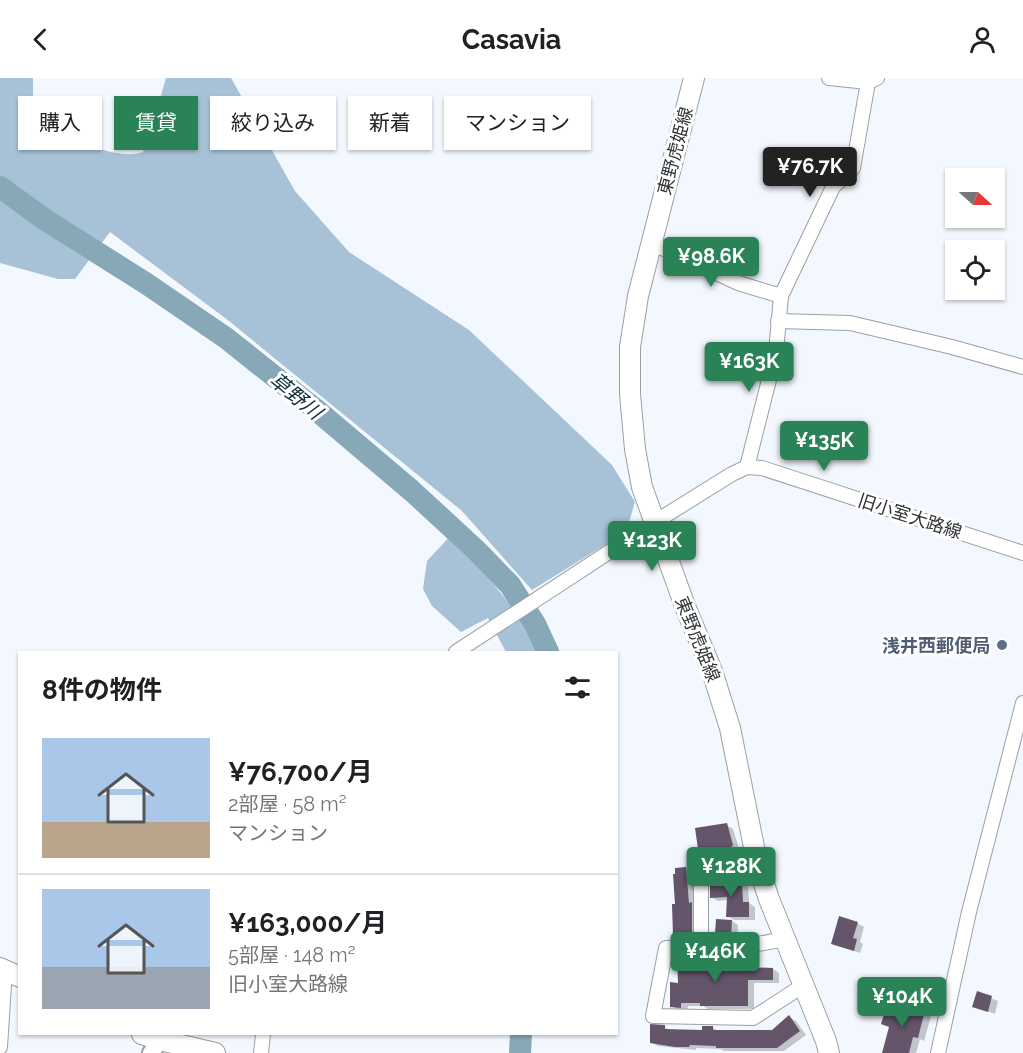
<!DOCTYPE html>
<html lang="ja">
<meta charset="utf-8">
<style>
:root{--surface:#fff;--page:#f6f6f6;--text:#202124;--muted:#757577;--line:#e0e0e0;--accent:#2a8257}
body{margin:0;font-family:Raleway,"Noto Sans JP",sans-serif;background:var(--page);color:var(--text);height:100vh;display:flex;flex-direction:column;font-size:22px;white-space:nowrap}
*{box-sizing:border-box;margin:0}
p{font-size:20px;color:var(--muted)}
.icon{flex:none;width:33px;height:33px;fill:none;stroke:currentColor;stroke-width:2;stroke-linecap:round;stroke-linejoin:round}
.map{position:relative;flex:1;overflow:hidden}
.drawer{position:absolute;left:18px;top:573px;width:600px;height:384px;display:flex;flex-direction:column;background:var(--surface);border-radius:0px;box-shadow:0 2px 4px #0004}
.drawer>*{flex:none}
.hud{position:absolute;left:18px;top:18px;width:600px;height:54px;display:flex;gap:12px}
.needle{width:39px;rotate:111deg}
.controls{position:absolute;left:945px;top:90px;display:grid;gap:12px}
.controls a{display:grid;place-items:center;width:60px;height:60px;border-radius:0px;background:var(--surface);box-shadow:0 2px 4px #0004;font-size:30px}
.price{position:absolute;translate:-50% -51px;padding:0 14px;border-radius:6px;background:var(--accent);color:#fff;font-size:20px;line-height:39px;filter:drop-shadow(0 2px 3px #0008)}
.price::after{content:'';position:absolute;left:50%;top:36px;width:18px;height:14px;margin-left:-9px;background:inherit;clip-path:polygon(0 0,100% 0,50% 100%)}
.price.current{background:#222;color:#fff}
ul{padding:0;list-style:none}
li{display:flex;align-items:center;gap:18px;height:150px;padding:0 24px}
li+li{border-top:2px solid var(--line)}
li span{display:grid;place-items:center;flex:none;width:168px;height:120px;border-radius:0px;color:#555}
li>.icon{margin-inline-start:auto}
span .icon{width:72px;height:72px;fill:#fffc;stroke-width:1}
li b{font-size:26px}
h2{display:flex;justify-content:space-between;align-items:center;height:72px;padding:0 24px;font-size:26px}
.pill{padding:0 21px;border-radius:0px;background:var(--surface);box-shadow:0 2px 4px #0004;font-size:21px;line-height:54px}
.pill.current{background:var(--accent);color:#fff}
header{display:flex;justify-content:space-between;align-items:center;height:78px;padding:0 24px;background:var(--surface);font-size:27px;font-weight:700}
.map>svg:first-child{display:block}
</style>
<header><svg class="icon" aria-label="back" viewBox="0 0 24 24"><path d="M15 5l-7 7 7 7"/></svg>Casavia<svg class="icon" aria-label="person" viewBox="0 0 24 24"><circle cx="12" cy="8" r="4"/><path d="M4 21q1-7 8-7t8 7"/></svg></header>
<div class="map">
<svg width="1023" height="975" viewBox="0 0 1023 975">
<rect width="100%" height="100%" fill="#f2f8fe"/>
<g fill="#a7c2d7">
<path d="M0 0H33V22L46 47C72 58 114 84 143 74L147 65 166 0H231L295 113 349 174 469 252 612 387 635 424 626 454 532 512 462 433 229 243 110 154 75 201H58L0 185Z"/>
<polygon points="453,455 530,552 539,574 506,574 488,540 461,554 432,528 423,511 427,483"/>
</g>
<g fill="#0003">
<polygon points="726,747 733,751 739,771 737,774 731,776 732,781 712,780 699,770"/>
<polygon points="686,791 693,794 698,861 694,861 694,864 685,864 678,860 676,827"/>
<polygon points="741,805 748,809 749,825 755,829 755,842 734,842 727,838 728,822 718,823 711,819"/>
<polygon points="732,843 738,847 737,862 725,861 718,857"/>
<polygon points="857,845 864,849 860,864 863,866 860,875 833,866"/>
<polygon points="701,883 708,887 728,888 748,884 755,888 755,891 773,891 779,895 779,905 754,905 754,931 708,931 703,928 688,928 687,933 678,932 672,928 679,906"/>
<polygon points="978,915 998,923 995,936 974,928"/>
<polygon points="895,931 924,934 931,938 924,963 920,961 916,975 885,975"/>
<polygon points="789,939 796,943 806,957 784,973 724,973 720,971 696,970 696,972 658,968 651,964 664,949 672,953 703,954 704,950 713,950 719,953 773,953"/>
</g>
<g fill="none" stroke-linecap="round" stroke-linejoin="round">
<g stroke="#87a8b6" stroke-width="22">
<polyline points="0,109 44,141 147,206 226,260 314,330 412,413 476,472 510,507 535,546 548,574"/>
<polyline points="520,975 521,956"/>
</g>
</g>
<g fill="#65556b">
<polygon points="727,745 733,767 731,769 732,771 726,773 726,778 717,779 716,776 704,777 704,771 698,771 695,750"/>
<polygon points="686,789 689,825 692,824 692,858 688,858 688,861 676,861 676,859 673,858 672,826 675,826 673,796 675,796 675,790"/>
<polygon points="742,803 743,824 749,824 749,839 726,839 727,819 710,820 710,805"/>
<polygon points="839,838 858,844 853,860 857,861 854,873 831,866"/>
<polygon points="716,841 732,842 731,859 717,858 715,855"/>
<polygon points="677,879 701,881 701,885 726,887 726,885 735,885 736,882 749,882 749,889 773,890 773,902 748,902 748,928 700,928 700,925 681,925 681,930 670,929 670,904 678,905"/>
<polygon points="977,913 992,918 988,934 972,929"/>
<polygon points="896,926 904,929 905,927 925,932 918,960 913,959 909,975 882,975 889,949 881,946 887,927 895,930"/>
<polygon points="789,937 800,953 777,970 716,970 716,968 690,967 689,969 675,969 650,965 650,946 665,947 665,951 702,952 702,948 713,948 713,952 772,952"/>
</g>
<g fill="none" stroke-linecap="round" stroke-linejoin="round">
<defs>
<g id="minor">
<polyline points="829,0 868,4 877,0"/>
<polyline points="651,167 662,170 738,205 781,218"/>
<polyline points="778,243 850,245 952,269 1023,289"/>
<polyline points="747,389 776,274 781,218 833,109 853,90 868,4"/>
<polyline points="456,574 655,444 732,396 747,389 762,390 1023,475"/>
<polyline points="785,861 731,871 666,870 653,938 753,940 804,907"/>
<polyline points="701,870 701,790 757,784"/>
<polyline points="0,969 5,892"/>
<polyline points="261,975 263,956"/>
<polyline points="938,975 969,834 1023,625"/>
</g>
<polyline id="tertiary" points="151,975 160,962"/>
<g id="secondary">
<polyline points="694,0 638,218 630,269 630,316 635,371 642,409 685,528 712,593 730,650 757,784 769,821 826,963 829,975"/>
<polyline points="0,890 20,899"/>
<polyline points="142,956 160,962 215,975"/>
</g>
</defs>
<use href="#minor" stroke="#9aa0a5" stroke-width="16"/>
<use href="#tertiary" stroke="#9aa0a5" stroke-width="20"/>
<use href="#secondary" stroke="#9aa0a5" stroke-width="22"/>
<use href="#minor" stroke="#fff" stroke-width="14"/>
<use href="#tertiary" stroke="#fff" stroke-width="16"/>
<use href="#secondary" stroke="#fff" stroke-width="20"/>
</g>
<circle fill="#5c6f8a" stroke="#fff" stroke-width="2" cx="1002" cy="567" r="6"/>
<g text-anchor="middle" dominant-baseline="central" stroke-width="6" stroke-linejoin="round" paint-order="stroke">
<g font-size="18" fill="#313436" stroke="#fff">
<text transform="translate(675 73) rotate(-75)">東野虎姫線</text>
<text transform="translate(910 438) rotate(18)">旧小室大路線</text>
<text transform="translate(698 561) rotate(68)">東野虎姫線</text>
</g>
<g font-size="18" font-weight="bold" fill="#4e5e75" stroke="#fff" text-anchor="end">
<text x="990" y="567">浅井西郵便局</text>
</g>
<g font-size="20" font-style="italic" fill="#0e2e3a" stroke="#fff">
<text transform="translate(296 318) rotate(39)">草野川</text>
</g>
</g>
</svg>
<div class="controls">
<a><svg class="needle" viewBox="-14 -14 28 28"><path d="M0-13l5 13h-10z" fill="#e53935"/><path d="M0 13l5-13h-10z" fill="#757577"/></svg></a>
<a><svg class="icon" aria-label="locate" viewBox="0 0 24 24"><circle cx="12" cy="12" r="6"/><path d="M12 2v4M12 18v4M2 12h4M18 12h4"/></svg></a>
</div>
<b class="price current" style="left:810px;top:120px">¥76.7K</b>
<b class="price" style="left:711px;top:210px">¥98.6K</b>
<b class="price" style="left:749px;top:315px">¥163K</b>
<b class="price" style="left:824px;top:394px">¥135K</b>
<b class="price" style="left:652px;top:494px">¥123K</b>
<b class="price" style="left:731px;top:820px">¥128K</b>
<b class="price" style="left:715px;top:905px">¥146K</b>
<b class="price" style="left:902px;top:950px">¥104K</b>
<div class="hud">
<a class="pill">購入</a>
<a class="pill current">賃貸</a>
<a class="pill">絞り込み</a>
<a class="pill">新着</a>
<a class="pill">マンション</a>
</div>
<section class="drawer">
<h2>8件の物件<svg class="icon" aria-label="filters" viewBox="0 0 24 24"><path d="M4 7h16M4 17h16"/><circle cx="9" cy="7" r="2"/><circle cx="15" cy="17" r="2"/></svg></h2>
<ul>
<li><span style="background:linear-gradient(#a9c7e8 70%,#b9a48a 0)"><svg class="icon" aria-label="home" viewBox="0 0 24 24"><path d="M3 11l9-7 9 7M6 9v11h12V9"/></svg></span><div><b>¥76,700/月</b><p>2部屋 · 58 m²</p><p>マンション</p></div></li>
<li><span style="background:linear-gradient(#a9c7e8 65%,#9aa5b1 0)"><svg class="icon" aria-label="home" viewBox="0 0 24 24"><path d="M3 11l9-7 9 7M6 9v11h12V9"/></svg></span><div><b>¥163,000/月</b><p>5部屋 · 148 m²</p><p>旧小室大路線</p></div></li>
</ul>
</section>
</div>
